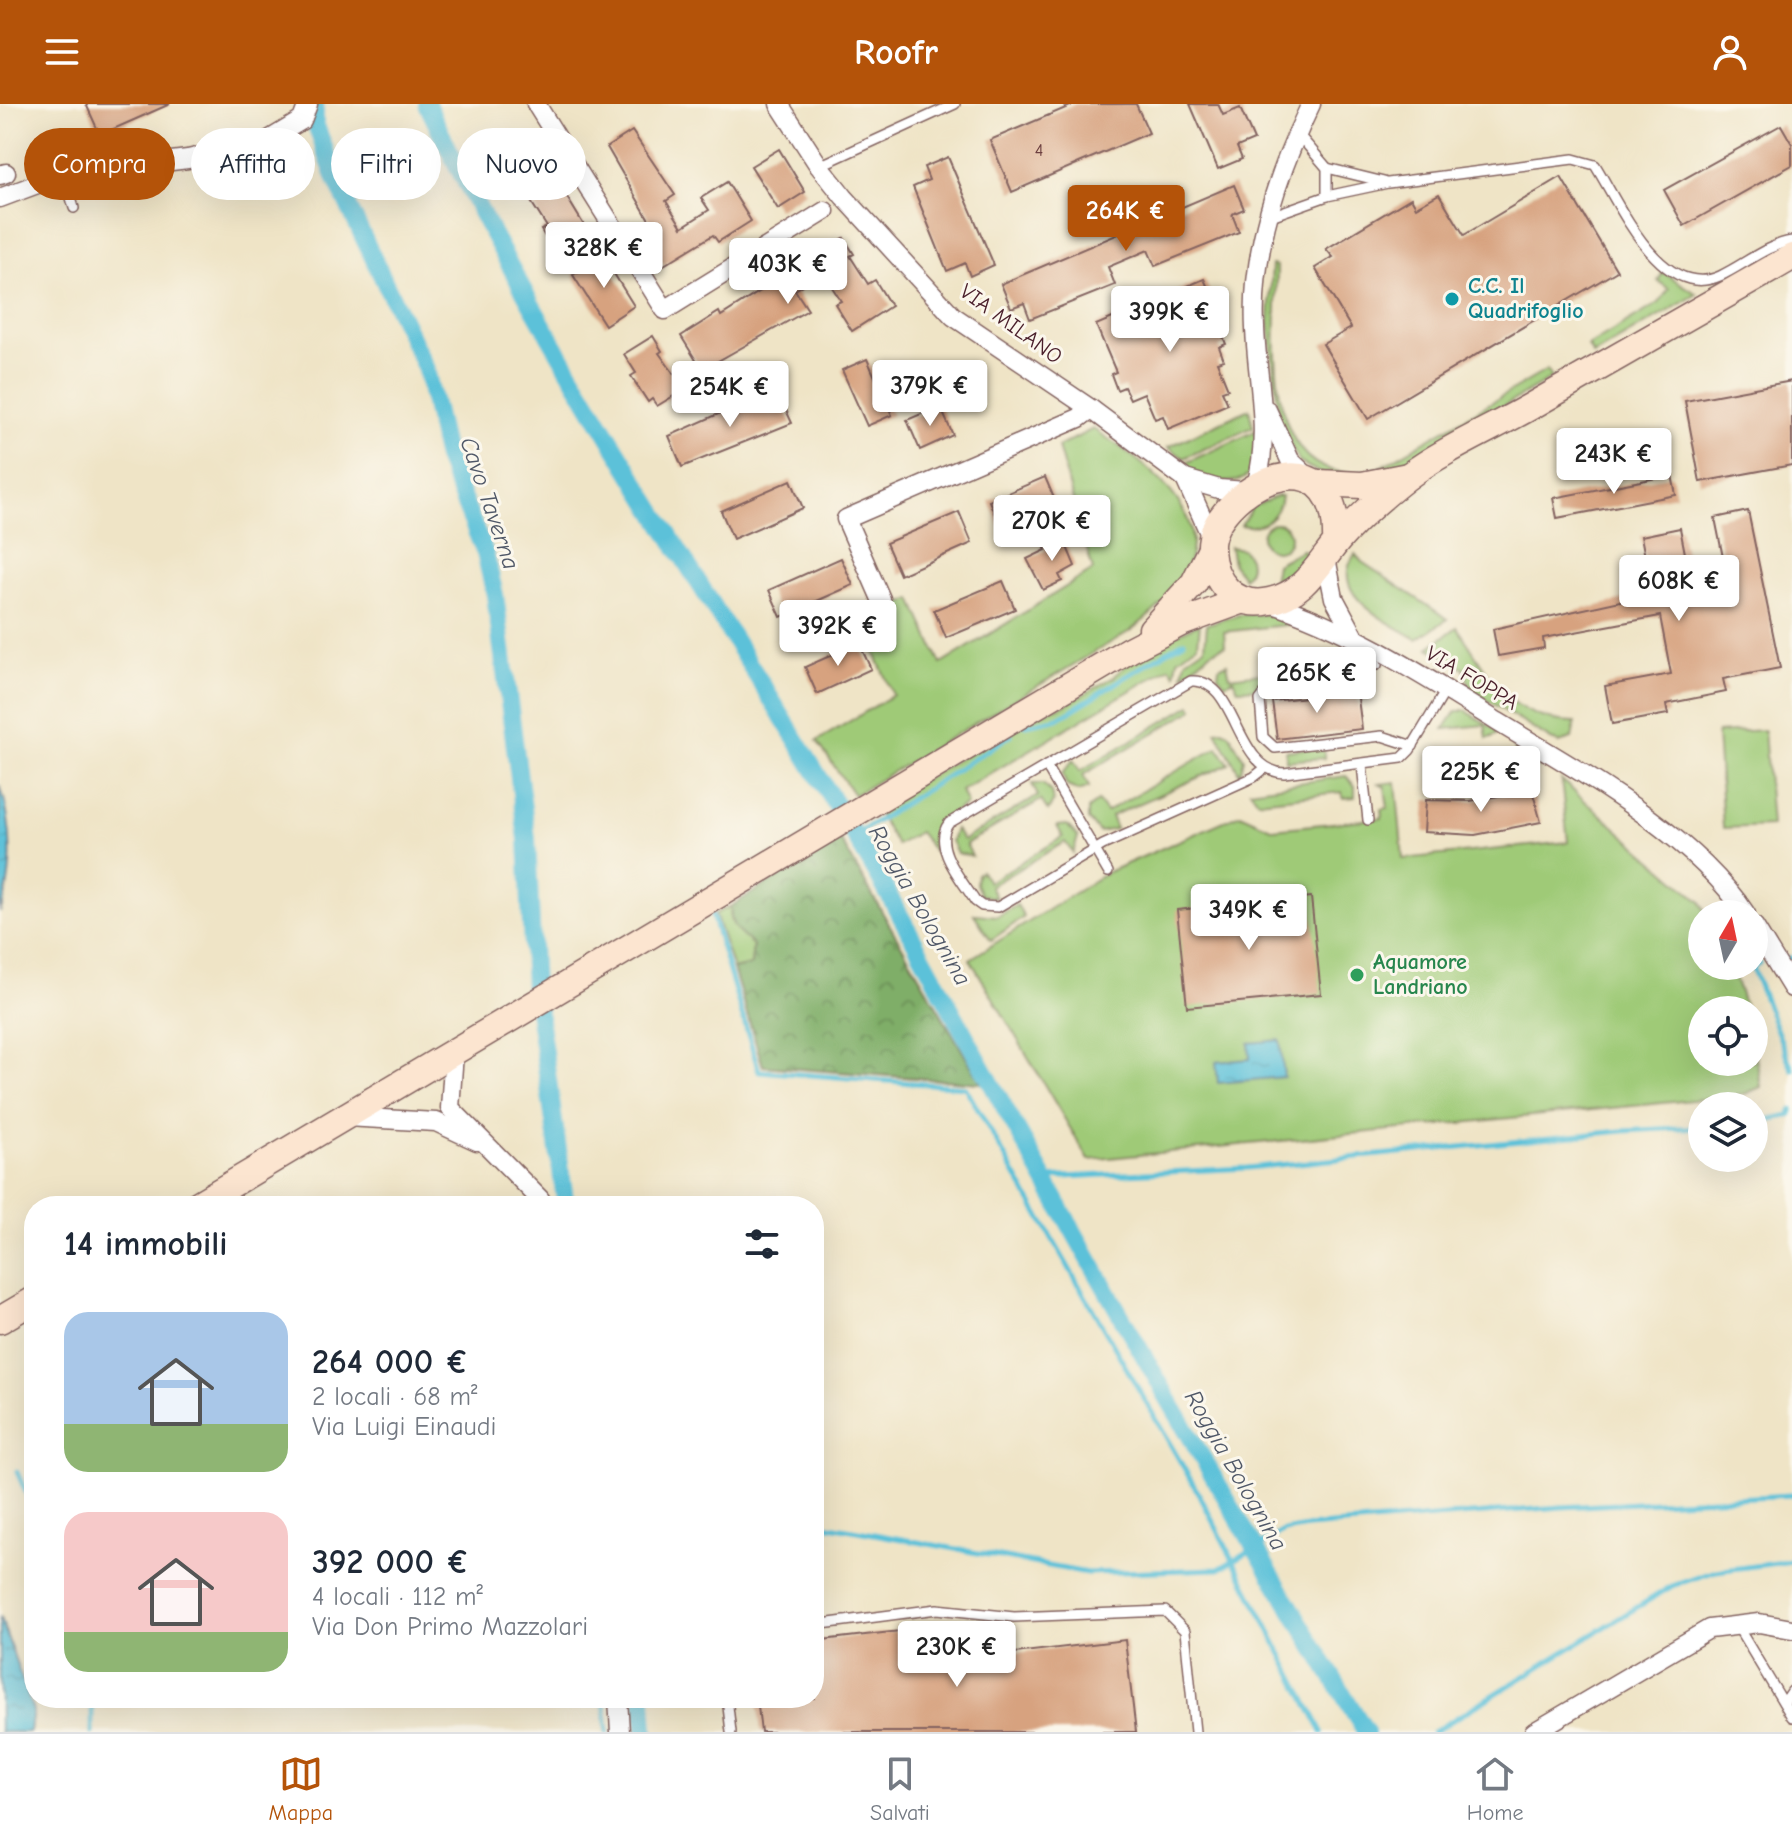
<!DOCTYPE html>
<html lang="it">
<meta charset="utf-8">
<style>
:root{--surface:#fff;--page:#f6f6f7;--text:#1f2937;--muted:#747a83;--line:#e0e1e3;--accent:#b45309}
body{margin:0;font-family:"Comic Neue",sans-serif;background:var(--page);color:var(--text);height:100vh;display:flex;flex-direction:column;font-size:30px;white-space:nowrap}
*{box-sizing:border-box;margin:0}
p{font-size:26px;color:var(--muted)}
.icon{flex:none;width:44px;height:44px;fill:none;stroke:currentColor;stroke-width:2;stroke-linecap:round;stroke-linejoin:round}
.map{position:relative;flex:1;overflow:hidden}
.drawer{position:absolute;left:24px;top:1092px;width:800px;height:512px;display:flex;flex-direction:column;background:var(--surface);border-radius:32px;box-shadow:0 8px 32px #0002}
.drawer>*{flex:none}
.banner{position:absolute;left:24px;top:24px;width:800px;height:72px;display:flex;gap:16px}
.needle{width:52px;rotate:9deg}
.buttons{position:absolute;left:1688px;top:796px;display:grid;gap:16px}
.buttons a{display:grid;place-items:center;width:80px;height:80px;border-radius:50%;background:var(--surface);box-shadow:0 8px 32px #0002;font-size:40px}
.price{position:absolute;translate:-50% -68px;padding:0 18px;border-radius:8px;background:#fff;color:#222;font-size:26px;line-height:52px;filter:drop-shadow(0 2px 4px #0008)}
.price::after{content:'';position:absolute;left:50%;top:48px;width:24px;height:18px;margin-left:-12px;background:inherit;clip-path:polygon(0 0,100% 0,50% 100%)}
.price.on{background:var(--accent);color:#fff}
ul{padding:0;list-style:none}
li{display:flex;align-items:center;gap:24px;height:200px;padding:0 40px}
li span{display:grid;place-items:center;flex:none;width:224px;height:160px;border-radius:24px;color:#555}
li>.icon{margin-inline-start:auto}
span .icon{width:96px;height:96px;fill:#fffc;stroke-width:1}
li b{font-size:34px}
h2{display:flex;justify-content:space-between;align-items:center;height:96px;padding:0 40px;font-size:34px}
.chip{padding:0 28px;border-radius:36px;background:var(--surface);box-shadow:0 8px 32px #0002;font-size:28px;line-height:72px}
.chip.on{background:var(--accent);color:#fff}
header{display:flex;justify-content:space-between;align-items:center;height:104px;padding:0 40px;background:var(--accent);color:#fff;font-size:36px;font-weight:700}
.tab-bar{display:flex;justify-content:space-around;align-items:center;height:112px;border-top:2px solid var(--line);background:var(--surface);font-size:22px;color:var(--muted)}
.tab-bar a{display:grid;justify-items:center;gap:4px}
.tab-bar .on{color:var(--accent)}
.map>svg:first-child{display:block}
</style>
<header><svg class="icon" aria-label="menu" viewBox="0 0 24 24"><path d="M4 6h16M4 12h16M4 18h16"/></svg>Roofr<svg class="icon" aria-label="person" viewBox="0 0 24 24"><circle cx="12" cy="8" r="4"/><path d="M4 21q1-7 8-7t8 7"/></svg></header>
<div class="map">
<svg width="1792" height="1628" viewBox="0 0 1792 1628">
<defs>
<pattern id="forest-crowns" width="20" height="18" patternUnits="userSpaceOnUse" patternTransform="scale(2)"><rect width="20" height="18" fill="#7fae68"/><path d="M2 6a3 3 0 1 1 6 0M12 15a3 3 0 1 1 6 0" fill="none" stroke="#6a8d56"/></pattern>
<pattern id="water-ripples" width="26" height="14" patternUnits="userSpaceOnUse" patternTransform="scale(2)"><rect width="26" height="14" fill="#5bc1d9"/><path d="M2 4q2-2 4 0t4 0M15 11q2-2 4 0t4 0" fill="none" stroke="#51a5ba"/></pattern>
</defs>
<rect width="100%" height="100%" fill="#fbf7ec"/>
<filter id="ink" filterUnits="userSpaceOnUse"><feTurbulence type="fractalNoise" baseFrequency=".0125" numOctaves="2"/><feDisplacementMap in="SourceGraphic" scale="16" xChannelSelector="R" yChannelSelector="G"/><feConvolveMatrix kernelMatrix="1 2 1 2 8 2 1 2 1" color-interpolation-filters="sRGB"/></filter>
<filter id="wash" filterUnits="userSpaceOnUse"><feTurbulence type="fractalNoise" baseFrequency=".006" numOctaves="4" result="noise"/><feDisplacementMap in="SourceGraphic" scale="32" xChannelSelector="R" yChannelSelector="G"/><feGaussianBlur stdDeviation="1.8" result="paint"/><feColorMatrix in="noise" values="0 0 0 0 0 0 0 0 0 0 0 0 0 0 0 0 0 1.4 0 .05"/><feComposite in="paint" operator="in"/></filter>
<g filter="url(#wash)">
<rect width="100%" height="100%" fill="#efe4c6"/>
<g fill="#9fca77" stroke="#747451" stroke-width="2">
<path d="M1272 161 1277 162C1277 217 1263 336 1323 363 1341 370 1359 372 1377 365L1547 266 1552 274 1393 366 1363 373 1320 369 1299 358 1279 316 1269 217Z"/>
<polygon points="1663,168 1697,190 1593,251 1588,242 1659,199 1669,185 1658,177"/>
<polygon points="1249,305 1253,323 1184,354 1168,343"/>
<path d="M1093 325C1186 384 1242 445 1130 527L854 691 817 637 893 591 861 517 912 495 941 560 1093 466 1058 343Z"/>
<path d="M1258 326 1253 367C1234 388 1202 375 1183 360Z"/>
<path d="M1277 392H1281C1279 413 1262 426 1241 421L1252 403Z"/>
<circle cx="1276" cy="433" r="14"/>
<path d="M1230 443 1242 445C1252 454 1252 464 1244 474L1233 460Z"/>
<polygon points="1302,446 1312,451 1298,468 1273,478 1276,460"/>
<path d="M1355 450 1362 458 1448 515 1417 535C1390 519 1326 491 1355 450Z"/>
<path d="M1274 510 1293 513 1294 520 1224 528 1225 542C1207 546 1199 562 1183 570L1186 556 1205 543 1207 520 1239 511Z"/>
<path d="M1200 519 1198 540 1178 555 1175 570 1170 563 961 687 967 700C946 712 925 722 937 751L919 728 897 741 875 705 1020 618 1064 601 1114 573 1140 547Z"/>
<path d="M1457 523C1491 572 1507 617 1575 618L1572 635 1559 639 1551 636 1471 586 1464 564 1429 544Z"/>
<polygon points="1227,559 1230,573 1275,567 1260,584 1238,585 1233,575 1225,580 1218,571 1219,563"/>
<polygon points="1191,601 1194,605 1083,671 1089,683 1079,687 1067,682 1062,670 1073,656 1080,667"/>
<polygon points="1456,607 1466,607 1496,626 1496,631 1487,635 1485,621 1444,625"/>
<polygon points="1222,626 1229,629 1244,655 1240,670 1216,627"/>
<polygon points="1764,626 1771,722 1723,724 1717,629"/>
<polygon points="1520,641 1541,655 1542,662 1516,665 1515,644"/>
<polygon points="1218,643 1229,660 1111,712 1116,725 1099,728 1088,716 1088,705 1098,697 1106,708"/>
<polygon points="1316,643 1324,647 1324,654 1286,657 1286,647"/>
<polygon points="1346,672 1355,682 1355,693 1343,694 1342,688 1258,697 1250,686"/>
<polygon points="1561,676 1701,798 1706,810 1702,810 1702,862 1731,862 1746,906 1702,906 1702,958 1754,958 1754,939 1761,983 1742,991 1089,1056 970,855 1108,768 1240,710 1273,725 1382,714 1381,705 1388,704 1385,683 1379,680 1396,678 1403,755 1568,738"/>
<polygon points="1032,680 1043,680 1051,688 1053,698 1048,707 1041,696 966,740 972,752 957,749 951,737 955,725 963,736 1038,692"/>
<polygon points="1067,721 1078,733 1073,749 1065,738 990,782 996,794 981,791 976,780 977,770 981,767 988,778 1063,733 1057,722"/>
<polygon points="1017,801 1024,813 991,836 974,810 998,812"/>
<polygon points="731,802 730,816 753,841 751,861 733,865 715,810"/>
</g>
<path fill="url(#forest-crowns)" stroke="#64664a" stroke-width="2" d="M840 735 981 979 763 962 733 865 751 861 753 841C737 828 729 823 731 802Z"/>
<g fill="url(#water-ripples)" stroke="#527082" stroke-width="2">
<path d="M0 681C13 720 15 771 0 808Z"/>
<polygon points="1280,936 1284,973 1218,979 1216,958 1250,955 1249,939"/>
<polygon points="0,1512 33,1607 30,1628 0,1628"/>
</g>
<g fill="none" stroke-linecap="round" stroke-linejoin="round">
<g stroke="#5bc1d9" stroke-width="5">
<polyline points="1026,621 1059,614 1184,537"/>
<polyline points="854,732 1011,631"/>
<polyline points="712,811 759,967 965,983 1200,1392 1322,1628"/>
<polyline points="1782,855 1792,854"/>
<polyline points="1759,859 1752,863 1792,965"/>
<polyline points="1754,1019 1790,1011 1792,1006"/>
<polyline points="1044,1074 1247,1064 1622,1027 1702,1023"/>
<polyline points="17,1368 34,1407"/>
<polyline points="814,1419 1087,1469 1219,1465 1284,1427 1307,1423 1561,1403 1792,1391"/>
<polyline points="92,1594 92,1628"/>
<polyline points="604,1594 607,1628"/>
<polyline points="1433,1628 1672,1482 1716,1467 1792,1457"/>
</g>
<g stroke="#5bc1d9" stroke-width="18">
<polyline points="315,0 315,19 337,78 426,265 446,354 485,449 495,491 527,735 534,885"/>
<path d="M427 0C552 265 722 506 870 758 922 848 969 941 1020 1031 1131 1233 1246 1432 1366 1628"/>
<polyline points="538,906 566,1102"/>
<polyline points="643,1594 645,1628"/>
</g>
</g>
<g id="blocks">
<g fill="#d7a27f">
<polygon points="86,0 170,0 100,31"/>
<polygon points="1075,0 1136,0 1149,29 1012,88 990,36"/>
<polygon points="1190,0 1218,0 1223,11 1240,4 1254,36 1237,43 1242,55 1218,65"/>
<polygon points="1781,21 1792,40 1792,61 1684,122 1664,86"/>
<polygon points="632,27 675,91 666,97 682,123 709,106 701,94 727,78 751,117 718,138 713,131 664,161 646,132 655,126 607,43"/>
<polygon points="530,32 588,128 554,148 541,126 547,123 501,50"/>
<polygon points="779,45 805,88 778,105 751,62"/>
<polygon points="948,53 994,161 970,172 965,159 947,167 913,83 929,76 924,63"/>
<polygon points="1561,73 1617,167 1368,315 1323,240 1351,224 1315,164 1333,153 1326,145 1411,94 1416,103 1439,90 1464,131"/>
<polygon points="1234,81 1244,105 1232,110 1239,128 1155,162 1148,146 1108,163 1115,181 1030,215 1024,199 1011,204 1001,180"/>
<polygon points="844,134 854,150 850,152 868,180 875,176 891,202 852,227 835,200 841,197 823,169 795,186 808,206 702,266 681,232 719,208 721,212"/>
<polygon points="603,152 634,202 605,221 573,171"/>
<polygon points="1204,175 1215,199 1210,201 1226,240 1219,243 1224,256 1217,258 1228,285 1222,287 1228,300 1168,325 1163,312 1155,315 1144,289 1130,295 1124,283 1117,286 1111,270 1116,268 1096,221"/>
<polygon points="653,232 662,247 659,249 685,285 657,302 652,295 648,298 631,272 636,269 624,250"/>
<polygon points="867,255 892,311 867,322 842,266"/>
<polygon points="1792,277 1792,361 1700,378 1685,297"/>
<polygon points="770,287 774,295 780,293 792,319 682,363 669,332"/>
<polygon points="940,302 953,331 920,346 907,316"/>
<polygon points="1672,371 1676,391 1557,414 1553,394"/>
<polygon points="1045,373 1056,399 1000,422 989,397"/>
<polygon points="791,376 803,404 733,435 721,407"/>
<polygon points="1748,407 1780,564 1723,575 1726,588 1666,600 1668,610 1612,620 1605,582 1671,570 1660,512 1543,534 1544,544 1498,552 1493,525 1652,490 1641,432 1680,424 1691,480 1727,473 1715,414"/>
<polygon points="959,408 972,439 900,471 886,439"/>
<polygon points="1062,431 1075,462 1059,471 1062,477 1043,486 1027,455 1046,446 1043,440"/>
<polygon points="841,454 853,481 781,513 769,486"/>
<polygon points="1003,477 1015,505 946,534 934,506"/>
<polygon points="859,539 871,565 817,590 805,563"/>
<polygon points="1357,587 1362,625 1277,635 1272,597"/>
<polygon points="1532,686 1541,718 1475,731 1424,728 1426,696 1470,697"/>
<polygon points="1311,793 1321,890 1187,903 1177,806"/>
<polygon points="951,1521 955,1556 1125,1536 1136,1628 761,1628 757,1594 814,1594 814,1537"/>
</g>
</g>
</g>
<g filter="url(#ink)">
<use href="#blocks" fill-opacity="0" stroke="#846461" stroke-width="2"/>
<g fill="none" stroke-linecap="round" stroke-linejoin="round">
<defs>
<g id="lane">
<polyline points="819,62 955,0"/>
<polyline points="1327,64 1384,78"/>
<polyline points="64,70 74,104"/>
<path d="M1327 92 1388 79 1573 55 1595 61C1620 101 1661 198 1720 172 1744 161 1766 141 1792 137"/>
<polyline points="1268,113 1327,92 1327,64 1298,30"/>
<polyline points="1377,561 1278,572 1260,596 1263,633 1275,644 1382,632 1413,642"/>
<polyline points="1267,585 1308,579 1316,570"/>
<polyline points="1362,661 1368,716"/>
<polyline points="1046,662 1108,768"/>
<path d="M1264 665 1254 673 1103 741 998 803 982 802 975 797C962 776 931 742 949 719L1191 577C1237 573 1234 666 1284 669L1402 654 1410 646 1446 586"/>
<polyline points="1736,1520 1792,1613"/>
<polyline points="814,1521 937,1505 1014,1513 1165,1507 1185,1527 1195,1628"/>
<polyline points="727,1594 731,1628"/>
<polyline points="1784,1599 1792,1587"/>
</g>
<g id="street">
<polyline points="536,0 665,206 825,107"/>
<polyline points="779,0 819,62 844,93 953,212 1091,305 1185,375 1219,385 1246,387"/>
<polyline points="0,71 6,69"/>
<polyline points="0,94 64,70 188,55 267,37 302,16 308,0"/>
<polyline points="1267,306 1290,356 1310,375"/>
<polyline points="1185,375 1211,433"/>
<path d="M1256 382C1271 328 1257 278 1255 224 1251 147 1278 68 1311 0"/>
<polyline points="1326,454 1334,494 1356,535"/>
<polyline points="881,495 846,415 1079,314 1091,305"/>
<path d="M1267 498C1351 525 1424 572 1498 618 1582 669 1691 728 1746 810"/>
<polyline points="1754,822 1792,884"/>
<polyline points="454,949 450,1004 540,1095 542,1102"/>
<polyline points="346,1013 436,1018 477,1037"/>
<polyline points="618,1594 620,1628"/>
<polyline points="1534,1628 1709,1525 1759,1519 1792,1525"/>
</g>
<g id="secondary">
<polyline points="1319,379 1362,381 1408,372"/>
<path d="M1336 439C1340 317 1207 389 1211 446 1213 478 1235 505 1270 497 1303 490 1316 464 1336 439 1355 416 1383 392 1407 373 1443 346 1489 326 1528 304 1616 254 1704 204 1792 153"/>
<polyline points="1152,525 1194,479 1211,445"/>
<polyline points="195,1102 1129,546 1181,519 1241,497"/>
<polyline points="0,1216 34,1196"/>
</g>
</defs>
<use href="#lane" stroke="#846461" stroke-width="12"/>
<use href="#street" stroke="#846461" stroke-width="21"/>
<use href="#secondary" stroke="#846461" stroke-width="29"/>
<use href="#lane" stroke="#fff" stroke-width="9"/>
<use href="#street" stroke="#fff" stroke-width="18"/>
<use href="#secondary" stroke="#fce5d0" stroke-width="26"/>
</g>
</g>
<circle fill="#0f9aa8" stroke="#fbf7ec" stroke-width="3" cx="1452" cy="195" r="8"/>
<circle fill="#2e9e5b" stroke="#fbf7ec" stroke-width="3" cx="1357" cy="871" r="8"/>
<g text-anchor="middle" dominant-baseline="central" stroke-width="6" stroke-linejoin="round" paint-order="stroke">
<g font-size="18" fill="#6d4040">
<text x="1039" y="46">4</text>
</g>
<g font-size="22" font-weight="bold" fill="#0d838f" stroke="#fbf7ec" text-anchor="start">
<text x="1468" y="182">C.C. Il<tspan x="1468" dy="25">Quadrifoglio</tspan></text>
</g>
<g font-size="22" fill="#4a1f2b" stroke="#fbf7ec">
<text transform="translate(1011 220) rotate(36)">VIA MILANO</text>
<text transform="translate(1472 574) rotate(31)">VIA FOPPA</text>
</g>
<g font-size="22" font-weight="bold" fill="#27864d" stroke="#fbf7ec" text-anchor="start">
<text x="1373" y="858">Aquamore<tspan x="1373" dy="25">Landriano</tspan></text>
</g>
<g font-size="24" font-style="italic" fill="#505868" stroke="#fbf7ec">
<text transform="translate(490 399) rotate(71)">Cavo Taverna</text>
<text transform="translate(920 801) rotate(60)">Roggia Bolognina</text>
<text transform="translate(1236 1366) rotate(60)">Roggia Bolognina</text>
</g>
</g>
</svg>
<div class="buttons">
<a><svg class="needle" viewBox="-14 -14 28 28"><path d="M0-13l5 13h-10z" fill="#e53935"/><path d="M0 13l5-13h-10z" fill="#747a83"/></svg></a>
<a><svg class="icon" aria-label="locate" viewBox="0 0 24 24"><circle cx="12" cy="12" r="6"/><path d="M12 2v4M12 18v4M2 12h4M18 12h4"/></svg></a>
<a><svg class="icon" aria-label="layers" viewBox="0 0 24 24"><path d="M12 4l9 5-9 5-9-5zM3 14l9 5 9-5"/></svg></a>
</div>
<b class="price on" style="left:1126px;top:149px">264K €</b>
<b class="price" style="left:604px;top:186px">328K €</b>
<b class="price" style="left:788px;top:202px">403K €</b>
<b class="price" style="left:1170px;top:250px">399K €</b>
<b class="price" style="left:930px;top:324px">379K €</b>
<b class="price" style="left:730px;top:325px">254K €</b>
<b class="price" style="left:1614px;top:392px">243K €</b>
<b class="price" style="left:1052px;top:459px">270K €</b>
<b class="price" style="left:1679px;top:519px">608K €</b>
<b class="price" style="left:838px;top:564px">392K €</b>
<b class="price" style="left:1317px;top:611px">265K €</b>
<b class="price" style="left:1481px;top:710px">225K €</b>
<b class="price" style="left:1249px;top:848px">349K €</b>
<b class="price" style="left:957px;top:1585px">230K €</b>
<div class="banner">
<a class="chip on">Compra</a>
<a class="chip">Affitta</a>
<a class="chip">Filtri</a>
<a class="chip">Nuovo</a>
</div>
<section class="drawer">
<h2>14 immobili<svg class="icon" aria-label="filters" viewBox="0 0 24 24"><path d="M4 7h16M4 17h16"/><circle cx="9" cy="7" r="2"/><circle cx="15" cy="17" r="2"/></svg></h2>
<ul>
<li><span style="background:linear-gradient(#a9c7e8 70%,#8fb573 0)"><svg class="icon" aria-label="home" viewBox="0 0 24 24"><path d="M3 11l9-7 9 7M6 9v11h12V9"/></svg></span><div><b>264 000 €</b><p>2 locali · 68 m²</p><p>Via Luigi Einaudi</p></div></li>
<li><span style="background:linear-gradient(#f6c9c9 75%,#8fb573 0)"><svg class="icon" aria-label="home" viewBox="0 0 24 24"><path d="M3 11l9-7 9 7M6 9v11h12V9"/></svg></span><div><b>392 000 €</b><p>4 locali · 112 m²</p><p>Via Don Primo Mazzolari</p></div></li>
</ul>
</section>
</div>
<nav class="tab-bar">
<a class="on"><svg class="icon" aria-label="map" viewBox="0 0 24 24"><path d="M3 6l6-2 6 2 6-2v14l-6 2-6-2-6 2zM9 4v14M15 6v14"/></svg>Mappa</a>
<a><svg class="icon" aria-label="saved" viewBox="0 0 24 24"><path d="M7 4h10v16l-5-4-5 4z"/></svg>Salvati</a>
<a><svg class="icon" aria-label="home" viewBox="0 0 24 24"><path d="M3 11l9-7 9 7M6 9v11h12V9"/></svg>Home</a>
</nav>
